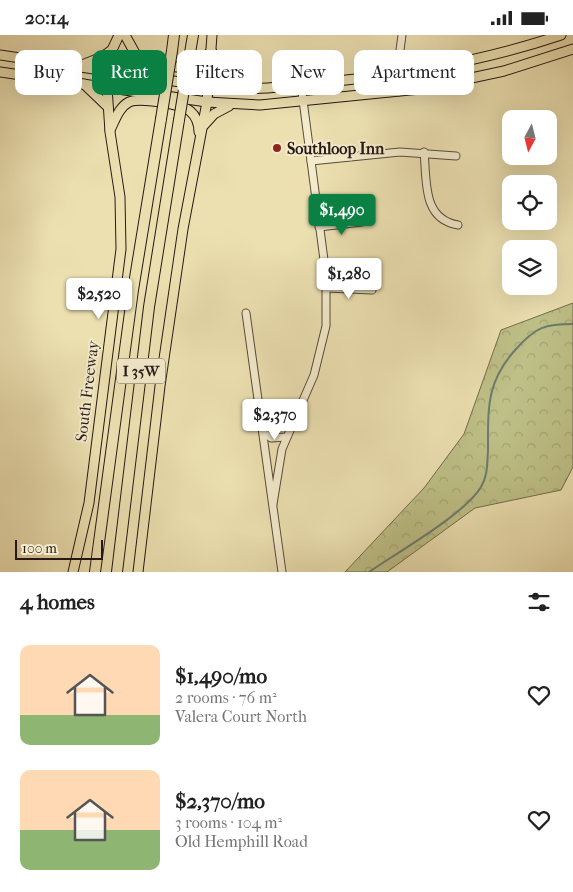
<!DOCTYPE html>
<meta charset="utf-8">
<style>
:root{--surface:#fff;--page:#f2f2f2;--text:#222;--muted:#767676;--accent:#0b8043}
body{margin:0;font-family:"IM FELL French Canon",serif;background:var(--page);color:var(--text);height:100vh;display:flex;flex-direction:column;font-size:19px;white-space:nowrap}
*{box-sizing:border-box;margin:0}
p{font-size:16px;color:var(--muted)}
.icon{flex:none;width:28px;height:28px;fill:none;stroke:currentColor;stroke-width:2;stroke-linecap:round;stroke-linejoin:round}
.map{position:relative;height:537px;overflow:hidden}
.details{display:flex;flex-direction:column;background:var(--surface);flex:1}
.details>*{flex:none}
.hud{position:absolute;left:15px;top:15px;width:544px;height:45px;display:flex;gap:10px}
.needle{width:32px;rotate:187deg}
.fabs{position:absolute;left:502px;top:75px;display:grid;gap:10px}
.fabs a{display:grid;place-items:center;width:55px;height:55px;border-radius:10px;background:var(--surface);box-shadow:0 5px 20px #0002;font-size:25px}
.scale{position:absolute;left:15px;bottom:12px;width:88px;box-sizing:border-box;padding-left:5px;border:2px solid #261915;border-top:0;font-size:14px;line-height:18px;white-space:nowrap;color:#261915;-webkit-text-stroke:4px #f3ebcc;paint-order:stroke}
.price{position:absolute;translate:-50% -42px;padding:0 11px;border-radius:5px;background:#fff;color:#222;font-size:16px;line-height:32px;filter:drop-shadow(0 1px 2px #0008)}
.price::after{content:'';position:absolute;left:50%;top:30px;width:15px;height:11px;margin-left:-8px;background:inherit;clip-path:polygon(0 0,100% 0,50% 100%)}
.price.active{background:var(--accent);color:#fff}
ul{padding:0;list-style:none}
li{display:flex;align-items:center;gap:15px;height:125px;padding:0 20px}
li span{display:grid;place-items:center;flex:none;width:140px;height:100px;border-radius:10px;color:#555}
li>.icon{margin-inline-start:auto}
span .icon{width:60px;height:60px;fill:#fffc;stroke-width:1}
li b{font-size:21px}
h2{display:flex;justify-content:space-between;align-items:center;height:60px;padding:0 20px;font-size:21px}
.tag{padding:0 18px;border-radius:10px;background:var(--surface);box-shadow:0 5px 20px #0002;font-size:18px;line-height:45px}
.tag.active{background:var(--accent);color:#fff}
.status{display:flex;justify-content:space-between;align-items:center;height:35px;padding:0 25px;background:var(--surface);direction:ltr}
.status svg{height:14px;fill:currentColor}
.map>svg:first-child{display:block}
</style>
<div class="status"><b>20:14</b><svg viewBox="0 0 49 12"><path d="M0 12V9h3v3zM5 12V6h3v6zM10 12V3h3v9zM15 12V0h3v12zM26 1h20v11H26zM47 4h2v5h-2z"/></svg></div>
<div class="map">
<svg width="573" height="537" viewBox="0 0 573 537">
<defs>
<pattern id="forest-crowns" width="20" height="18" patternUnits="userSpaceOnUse" patternTransform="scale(1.25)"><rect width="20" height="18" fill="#bec087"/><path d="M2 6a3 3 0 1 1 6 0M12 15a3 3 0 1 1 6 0" fill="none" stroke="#a3a474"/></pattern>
</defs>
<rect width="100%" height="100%" fill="#ece0b1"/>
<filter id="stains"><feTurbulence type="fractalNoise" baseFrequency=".004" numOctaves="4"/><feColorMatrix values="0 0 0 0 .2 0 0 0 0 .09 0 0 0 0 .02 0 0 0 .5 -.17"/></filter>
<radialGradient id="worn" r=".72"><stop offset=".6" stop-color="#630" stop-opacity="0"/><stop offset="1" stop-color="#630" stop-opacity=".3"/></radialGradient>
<polygon fill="url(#forest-crowns)" stroke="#726c4e" points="573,268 573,432 561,455 475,473 387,537 345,537 424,453 464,399 501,295"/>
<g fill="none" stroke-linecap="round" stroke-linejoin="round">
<path stroke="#6c7c6d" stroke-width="2" d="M369 537C398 517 465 479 481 452 488 440 487 429 488 416 488 373 486 346 517 313 536 292 545 289 573 289"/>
<defs>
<g id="minor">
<polyline points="399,57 398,30 402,0"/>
<path d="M424 117C427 146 422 184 458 190"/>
<polyline points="311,126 400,117 456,121"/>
<polyline points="319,192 362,187"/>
<polyline points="327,253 372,255"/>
<polyline points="246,278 282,537"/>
<polyline points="263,397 271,403 286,402"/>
<polyline points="273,469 282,414 314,340 326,291 326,240 301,50"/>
</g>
<g id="major">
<polyline points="125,0 136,20 153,29 193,34 201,31 208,19"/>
<polyline points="212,17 220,39 239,52"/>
<path d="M0 20 207 51C250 57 294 51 337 46 414 38 487 25 561 0"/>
<polyline points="82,30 102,22 112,15"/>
<polyline points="0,37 207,67 260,70 420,54 504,36 573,14"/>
<polyline points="84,49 108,72"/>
<polyline points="204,90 214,79 229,71"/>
<path d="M110 95C115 85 119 72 129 67 140 62 181 69 190 76 197 82 199 89 199 97"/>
<polyline points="73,537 89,468 121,214 120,162 110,97 107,52 112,15 119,0"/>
<polyline points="138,537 160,351 183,194 207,67 212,0"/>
</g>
<g id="highway">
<polyline points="172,16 174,0"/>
<polyline points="190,18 193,0"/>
<polyline points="95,537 133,255 161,84"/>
<polyline points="117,537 149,272 179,85"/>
</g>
</defs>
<use href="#minor" stroke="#584b3c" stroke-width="9"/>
<use href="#major" stroke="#261915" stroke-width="11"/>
<use href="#highway" stroke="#261915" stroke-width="12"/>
<use href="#minor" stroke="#f3ebcc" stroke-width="7"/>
<use href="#major" stroke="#ece0b1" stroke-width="9"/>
<use href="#highway" stroke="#ece0b1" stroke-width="10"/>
<defs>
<g id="highway-bridge">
<polyline points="161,84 172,16"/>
<polyline points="179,85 190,18"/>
</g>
</defs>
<use href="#highway-bridge" stroke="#261915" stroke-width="12" stroke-linecap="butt"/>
<use href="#highway-bridge" stroke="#ece0b1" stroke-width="10"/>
</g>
<circle fill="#8f2418" stroke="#f3ebcc" stroke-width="2" cx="277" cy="113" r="5"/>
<g text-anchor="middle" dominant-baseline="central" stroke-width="4" stroke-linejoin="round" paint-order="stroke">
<rect fill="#f3ebcc" stroke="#64584c" stroke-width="1" x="117" y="323.5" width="48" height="25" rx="4"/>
<g font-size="15" font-weight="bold" fill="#261915">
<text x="141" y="336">I 35W</text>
</g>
<g font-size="16" font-weight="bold" fill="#261915" stroke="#f3ebcc" text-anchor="start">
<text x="287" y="113">Southloop Inn</text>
</g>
<g font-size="16" fill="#261915" stroke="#f3ebcc">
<text transform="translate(87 356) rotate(-83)">South Freeway</text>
</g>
</g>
<rect width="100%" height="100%" filter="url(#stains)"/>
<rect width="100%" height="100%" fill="url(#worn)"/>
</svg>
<div class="fabs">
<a><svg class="needle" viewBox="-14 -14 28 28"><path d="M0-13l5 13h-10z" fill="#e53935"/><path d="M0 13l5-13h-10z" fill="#767676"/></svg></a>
<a><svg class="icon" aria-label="locate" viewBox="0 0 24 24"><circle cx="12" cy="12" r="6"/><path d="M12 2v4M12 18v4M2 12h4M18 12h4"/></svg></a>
<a><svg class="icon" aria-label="layers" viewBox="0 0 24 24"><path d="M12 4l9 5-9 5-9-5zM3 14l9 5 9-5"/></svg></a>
</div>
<div class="scale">100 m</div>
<b class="price active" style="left:342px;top:201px">$1,490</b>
<b class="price" style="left:349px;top:265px">$1,280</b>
<b class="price" style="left:99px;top:285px">$2,520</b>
<b class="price" style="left:275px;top:406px">$2,370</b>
<div class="hud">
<a class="tag">Buy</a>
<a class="tag active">Rent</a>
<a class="tag">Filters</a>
<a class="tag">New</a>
<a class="tag">Apartment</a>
</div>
</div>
<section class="details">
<h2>4 homes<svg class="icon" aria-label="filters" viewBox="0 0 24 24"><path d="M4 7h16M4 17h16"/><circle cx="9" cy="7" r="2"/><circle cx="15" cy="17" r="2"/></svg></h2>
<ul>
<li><span style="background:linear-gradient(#ffd9b3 70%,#8fb573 0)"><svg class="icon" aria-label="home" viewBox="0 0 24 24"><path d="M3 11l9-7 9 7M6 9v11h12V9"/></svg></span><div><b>$1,490/mo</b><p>2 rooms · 76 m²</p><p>Valera Court North</p></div><svg class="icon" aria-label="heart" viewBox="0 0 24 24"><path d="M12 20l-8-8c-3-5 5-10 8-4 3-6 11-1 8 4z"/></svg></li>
<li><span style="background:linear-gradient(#ffd9b3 60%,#8fb573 0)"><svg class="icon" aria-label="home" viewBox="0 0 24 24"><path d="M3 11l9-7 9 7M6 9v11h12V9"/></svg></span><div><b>$2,370/mo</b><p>3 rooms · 104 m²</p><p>Old Hemphill Road</p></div><svg class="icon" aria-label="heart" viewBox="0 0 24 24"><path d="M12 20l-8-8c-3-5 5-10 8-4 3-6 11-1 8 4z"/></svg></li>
</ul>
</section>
